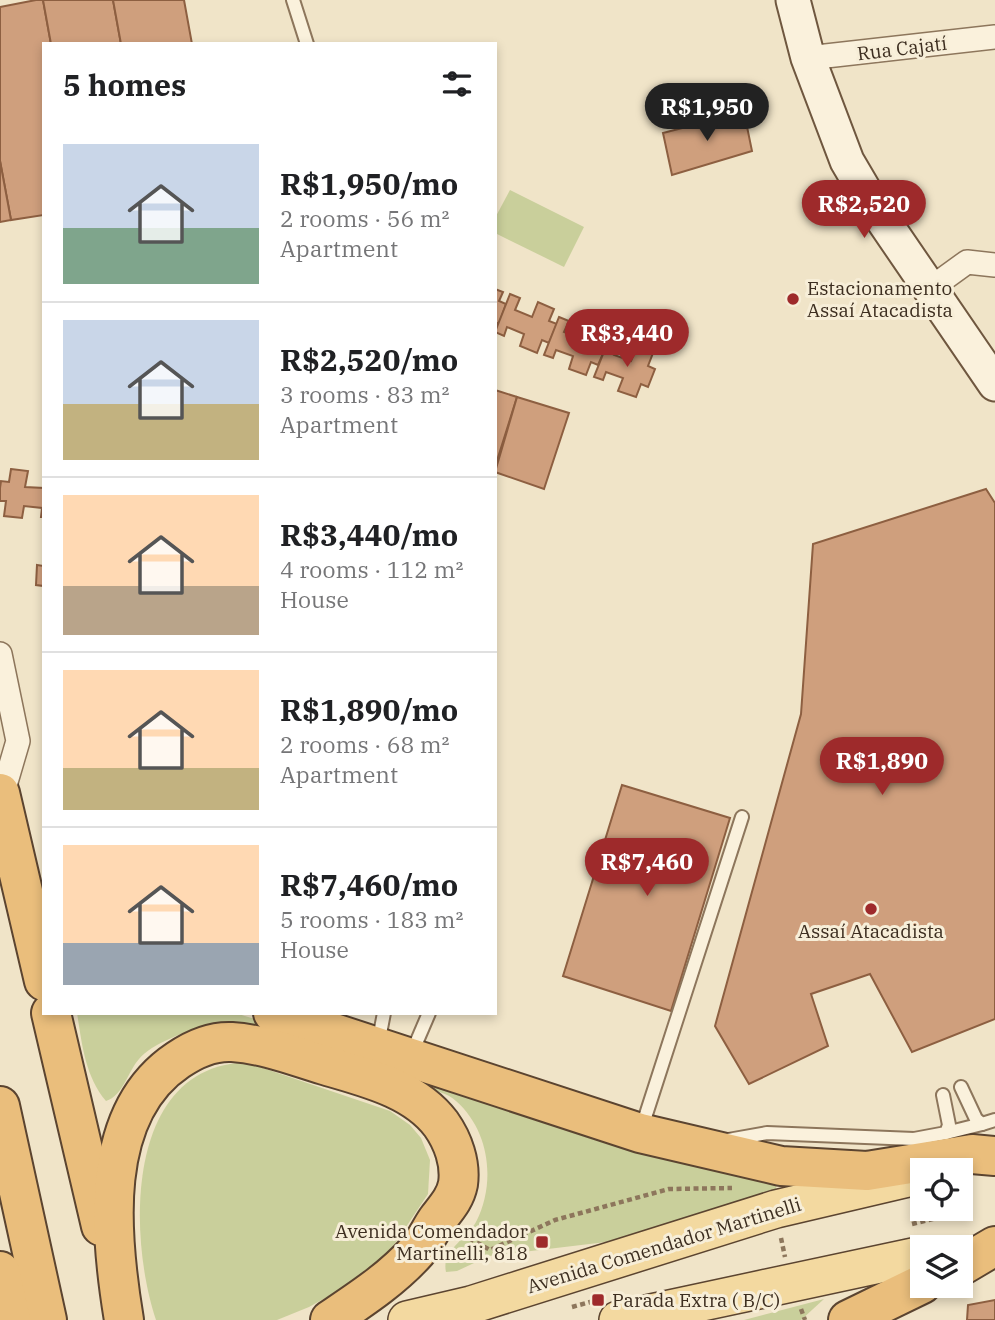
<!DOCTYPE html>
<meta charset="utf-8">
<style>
:root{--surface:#fff;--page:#f2f2f2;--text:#202124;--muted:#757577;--line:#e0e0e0;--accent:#9e2a2b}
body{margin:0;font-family:"IBM Plex Serif",serif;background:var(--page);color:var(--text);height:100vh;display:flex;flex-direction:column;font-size:26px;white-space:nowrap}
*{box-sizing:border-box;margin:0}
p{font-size:23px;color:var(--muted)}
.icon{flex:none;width:38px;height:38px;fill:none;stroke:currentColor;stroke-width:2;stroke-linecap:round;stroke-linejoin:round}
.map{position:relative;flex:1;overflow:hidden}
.side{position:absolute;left:42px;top:42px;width:455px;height:973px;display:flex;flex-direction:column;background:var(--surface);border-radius:0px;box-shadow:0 4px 10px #0003}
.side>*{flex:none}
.buttons{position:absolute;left:910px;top:1158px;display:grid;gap:14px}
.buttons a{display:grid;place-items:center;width:63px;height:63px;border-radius:0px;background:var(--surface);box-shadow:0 4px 10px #0003;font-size:35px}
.price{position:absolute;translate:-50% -60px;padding:0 16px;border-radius:24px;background:var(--accent);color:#fff;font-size:23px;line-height:46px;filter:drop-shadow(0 2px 4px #0008)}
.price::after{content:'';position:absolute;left:50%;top:42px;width:21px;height:16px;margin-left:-10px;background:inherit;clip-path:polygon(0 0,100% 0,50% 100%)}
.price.active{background:#222;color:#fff}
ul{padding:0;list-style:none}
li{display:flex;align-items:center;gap:21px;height:175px;padding:0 21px}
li+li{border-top:2px solid var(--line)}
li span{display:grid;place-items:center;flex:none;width:196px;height:140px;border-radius:0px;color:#555}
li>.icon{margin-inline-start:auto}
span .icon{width:84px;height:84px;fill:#fffc;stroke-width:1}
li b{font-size:30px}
h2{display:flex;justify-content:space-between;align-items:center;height:84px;padding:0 21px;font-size:30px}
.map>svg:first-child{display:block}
</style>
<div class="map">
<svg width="995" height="1320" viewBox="0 0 995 1320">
<rect width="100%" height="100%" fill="#f0e4c8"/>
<g fill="#c9cf9b">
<polygon points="510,190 584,227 564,267 495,233 495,218"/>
<path d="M77 1013H235L777 1177 776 1190 692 1215 623 1240 489 1256 457 1271 446 1272C441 1250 467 1239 476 1222 496 1183 490 1131 456 1101 448 1093 432 1090 421 1086L207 1026C188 1030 151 1044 139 1059 128 1071 123 1096 106 1101 85 1076 82 1044 77 1013Z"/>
<path d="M237 1063 254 1065 390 1111 410 1125 421 1138 430 1160 428 1194 392 1248 372 1272 309 1307 277 1320H156C129 1240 124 1075 237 1063Z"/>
<polygon points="824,1299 801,1320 744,1320"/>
</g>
<g fill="#cf9f7d" stroke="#8d5f41" stroke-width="2">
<polygon points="36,0 43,0 51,44 44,44 44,215 11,220 0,161 0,7"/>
<polygon points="43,0 113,0 121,44 51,44"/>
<polygon points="113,0 184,0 192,44 121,44"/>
<polygon points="744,112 752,151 672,175 663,133"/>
<polygon points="0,161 11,220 0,222"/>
<polygon points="495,289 503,292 499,301 506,304 499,324 495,322"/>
<polygon points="510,294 520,298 515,310 532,317 538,302 554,309 549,321 557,324 549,343 542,340 537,353 520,346 524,334 507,327 504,336 495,332"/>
<polygon points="559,317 569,321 564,332 582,339 587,325 603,331 598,343 606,347 598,365 591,362 586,375 569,369 573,356 556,350 553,358 544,355"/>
<polygon points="609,339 619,343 614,355 631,361 637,347 653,353 648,366 655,369 648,387 641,384 636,397 618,391 623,378 606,372 603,380 594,377"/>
<polygon points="495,390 517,397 495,467"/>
<polygon points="517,397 569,413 544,489 495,472"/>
<polygon points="11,469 28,471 25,487 44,488 44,517 41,517 42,508 24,506 22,518 4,516 6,501 0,501 0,488 1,481 9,482"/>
<polygon points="986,489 995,503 995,1019 912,1052 870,974 811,994 828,1046 749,1084 715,1026 801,714 813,544"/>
<polygon points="37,565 44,566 44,586 36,585"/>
<polygon points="622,785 730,818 671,1011 563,976"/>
<polygon points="995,1300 995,1320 967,1320 968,1305"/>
</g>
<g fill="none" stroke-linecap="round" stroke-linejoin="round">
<defs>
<g id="service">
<polyline points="293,0 307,44"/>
<polyline points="378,1044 384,1013"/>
<polyline points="411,1055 429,1013"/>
<polyline points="961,1087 976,1119 982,1124 995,1120"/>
<polyline points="641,1130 742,817"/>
<polyline points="946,1133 982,1124"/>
<polyline points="728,1140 767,1133 914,1139 946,1133 949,1125 943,1095"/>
</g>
<g id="minor">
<polyline points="808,58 995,37"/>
<polyline points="931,288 967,262 995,265"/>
<polyline points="0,654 18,741 1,799"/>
</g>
<polyline id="secondary" points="793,0 808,58 847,161 874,207 995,384"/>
<g id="primary">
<polyline points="407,1320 471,1305 776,1209 908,1178"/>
<polyline points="618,1320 922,1255"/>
</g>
<g id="trunk">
<polyline points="0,793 44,981"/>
<polyline points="51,1013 101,1226"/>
<polyline points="273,1013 640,1133 781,1166 867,1171 972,1154 995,1156"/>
<polyline points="0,1106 47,1320"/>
<polyline points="961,1266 995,1246"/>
<polyline points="0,1271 11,1320"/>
<path d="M124 1320C110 1236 97 1114 178 1060 194 1049 212 1041 232 1042 264 1044 294 1056 324 1065 364 1077 414 1088 441 1124 453 1141 461 1163 458 1184 455 1199 446 1208 437 1220 430 1230 425 1242 417 1251 392 1279 361 1299 330 1320"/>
<polyline points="848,1320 922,1284"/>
</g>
</defs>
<use href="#service" stroke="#8d765c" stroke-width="16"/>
<use href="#minor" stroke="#8d765c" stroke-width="26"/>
<use href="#secondary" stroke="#6f573f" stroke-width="37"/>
<use href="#primary" stroke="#5b4430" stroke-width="40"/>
<use href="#trunk" stroke="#5b4430" stroke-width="42"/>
<g stroke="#8d765c" stroke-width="4.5" stroke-dasharray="5 3.5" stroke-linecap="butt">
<polyline points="912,1224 969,1210"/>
<polyline points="462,1234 490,1250 555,1220 669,1189 732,1188"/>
<polyline points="781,1238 785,1257"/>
<polyline points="572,1307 594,1301"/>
<polyline points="801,1309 805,1320"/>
</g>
<use href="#service" stroke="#faf1dc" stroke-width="12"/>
<use href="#minor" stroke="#faf1dc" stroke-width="23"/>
<use href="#secondary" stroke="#faf1dc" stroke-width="33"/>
<use href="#primary" stroke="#f3d9a0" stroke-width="37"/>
<use href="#trunk" stroke="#eabe7c" stroke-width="38"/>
</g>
<g fill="#9e2a2b" stroke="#f7eed8" stroke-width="2.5">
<circle cx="793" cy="299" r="7"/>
<circle cx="871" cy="909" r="7"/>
<rect x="535" y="1235" width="14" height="14" rx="3.5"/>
<rect x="591" y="1293" width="14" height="14" rx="3.5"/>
</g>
<g text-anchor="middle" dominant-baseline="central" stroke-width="6" stroke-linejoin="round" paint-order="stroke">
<g font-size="19" fill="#3d2e20" stroke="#f7eed8">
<text transform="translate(902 48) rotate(-7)">Rua Cajatí</text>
<text transform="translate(664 1245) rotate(-17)">Avenida Comendador Martinelli</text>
</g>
<g font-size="19" fill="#3d2e20" stroke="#f7eed8" text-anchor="start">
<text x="807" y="288">Estacionamento<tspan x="807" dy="22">Assaí Atacadista</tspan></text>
<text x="871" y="931" text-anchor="middle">Assaí Atacadista</text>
<text x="528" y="1231" text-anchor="end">Avenida Comendador<tspan x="528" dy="22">Martinelli, 818</tspan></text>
<text x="612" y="1300">Parada Extra ( B/C)</text>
</g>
</g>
</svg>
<div class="buttons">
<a><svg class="icon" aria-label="locate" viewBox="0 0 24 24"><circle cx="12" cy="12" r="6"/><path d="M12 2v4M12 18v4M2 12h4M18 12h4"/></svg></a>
<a><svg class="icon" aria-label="layers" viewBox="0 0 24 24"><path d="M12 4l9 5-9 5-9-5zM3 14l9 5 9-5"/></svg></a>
</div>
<b class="price active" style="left:707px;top:143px">R$1,950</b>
<b class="price" style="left:864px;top:240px">R$2,520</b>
<b class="price" style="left:627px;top:369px">R$3,440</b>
<b class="price" style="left:882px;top:797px">R$1,890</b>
<b class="price" style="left:647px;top:898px">R$7,460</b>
<section class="side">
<h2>5 homes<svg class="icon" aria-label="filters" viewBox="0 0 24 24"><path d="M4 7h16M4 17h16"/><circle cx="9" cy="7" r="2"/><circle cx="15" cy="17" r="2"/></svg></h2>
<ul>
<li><span style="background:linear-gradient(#c9d6e8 60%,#7fa58c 0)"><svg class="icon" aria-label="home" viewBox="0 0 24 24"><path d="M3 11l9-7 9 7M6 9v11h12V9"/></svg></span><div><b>R$1,950/mo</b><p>2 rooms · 56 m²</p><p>Apartment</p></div></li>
<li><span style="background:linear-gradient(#c9d6e8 60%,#c2b280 0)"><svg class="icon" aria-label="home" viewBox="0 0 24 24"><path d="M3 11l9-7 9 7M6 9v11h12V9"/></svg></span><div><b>R$2,520/mo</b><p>3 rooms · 83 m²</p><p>Apartment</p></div></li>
<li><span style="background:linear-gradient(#ffd9b3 65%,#b9a48a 0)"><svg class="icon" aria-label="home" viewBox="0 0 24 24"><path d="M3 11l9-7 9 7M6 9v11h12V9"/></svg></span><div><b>R$3,440/mo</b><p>4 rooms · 112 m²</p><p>House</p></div></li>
<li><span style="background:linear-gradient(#ffd9b3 70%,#c2b280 0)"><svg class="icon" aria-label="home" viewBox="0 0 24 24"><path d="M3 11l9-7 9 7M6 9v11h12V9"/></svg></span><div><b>R$1,890/mo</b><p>2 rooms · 68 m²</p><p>Apartment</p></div></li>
<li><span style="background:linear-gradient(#ffd9b3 70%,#9aa5b1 0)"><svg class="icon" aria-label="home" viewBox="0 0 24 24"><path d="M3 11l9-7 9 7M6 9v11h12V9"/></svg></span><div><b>R$7,460/mo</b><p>5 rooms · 183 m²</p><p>House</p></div></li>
</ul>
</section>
</div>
